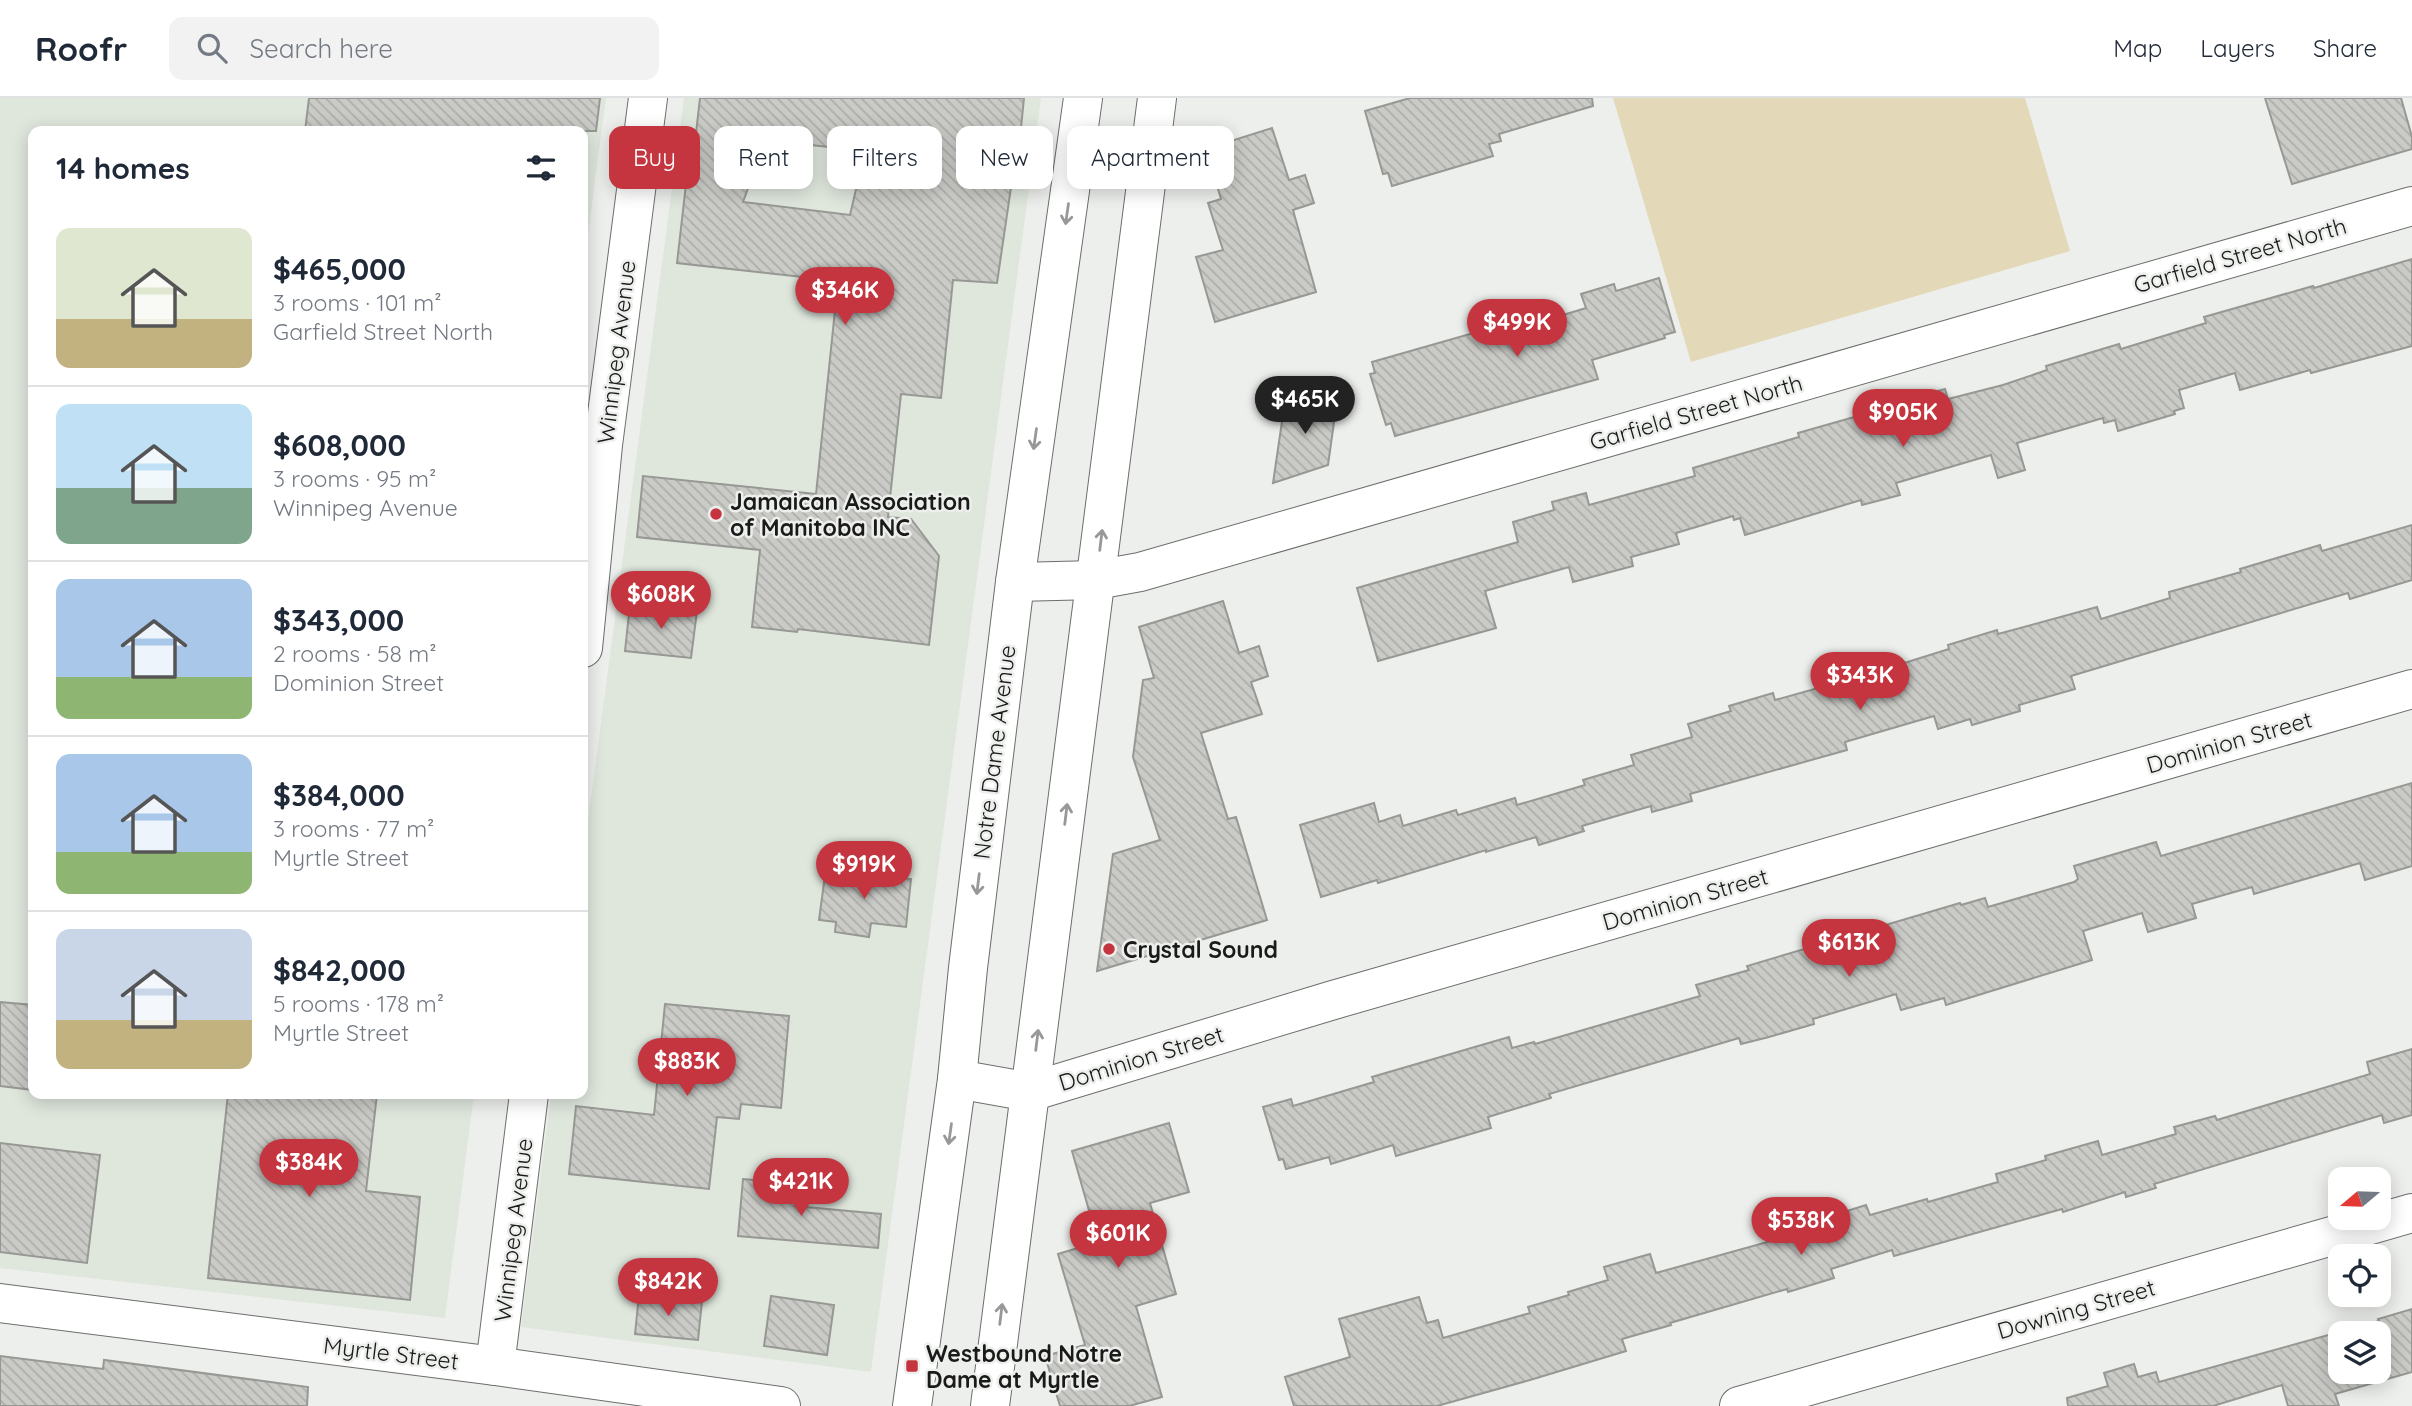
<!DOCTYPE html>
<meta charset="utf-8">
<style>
:root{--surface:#fff;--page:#f2f2f3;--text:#1f2937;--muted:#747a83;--line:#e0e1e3;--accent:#c5353f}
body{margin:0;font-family:Quicksand,sans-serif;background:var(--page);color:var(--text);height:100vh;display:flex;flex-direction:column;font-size:26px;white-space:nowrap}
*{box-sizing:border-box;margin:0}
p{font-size:23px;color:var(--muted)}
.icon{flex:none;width:38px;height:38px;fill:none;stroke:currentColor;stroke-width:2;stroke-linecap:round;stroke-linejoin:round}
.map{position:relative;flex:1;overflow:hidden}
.details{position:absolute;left:28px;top:28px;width:560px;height:973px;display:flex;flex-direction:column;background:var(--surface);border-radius:14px;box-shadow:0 4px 18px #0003}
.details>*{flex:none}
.hud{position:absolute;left:609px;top:28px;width:665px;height:63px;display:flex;gap:14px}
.needle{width:46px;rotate:251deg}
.fabs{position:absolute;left:2328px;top:1069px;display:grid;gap:14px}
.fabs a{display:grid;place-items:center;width:63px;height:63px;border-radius:14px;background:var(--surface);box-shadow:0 4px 18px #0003;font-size:35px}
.price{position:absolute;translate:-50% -60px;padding:0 16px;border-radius:24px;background:var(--accent);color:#fff;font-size:23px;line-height:46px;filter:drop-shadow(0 2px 4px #0008)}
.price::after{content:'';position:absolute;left:50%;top:42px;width:21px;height:16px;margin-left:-10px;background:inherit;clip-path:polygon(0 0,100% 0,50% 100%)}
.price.current{background:#222;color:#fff}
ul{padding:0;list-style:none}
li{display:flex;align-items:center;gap:21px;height:175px;padding:0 28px}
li+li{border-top:2px solid var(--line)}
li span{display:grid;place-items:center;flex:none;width:196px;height:140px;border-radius:14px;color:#555}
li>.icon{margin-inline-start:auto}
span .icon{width:84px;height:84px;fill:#fffc;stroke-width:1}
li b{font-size:30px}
h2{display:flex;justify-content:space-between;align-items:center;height:84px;padding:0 28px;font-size:30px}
.pill{padding:0 24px;border-radius:14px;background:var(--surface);box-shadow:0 4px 18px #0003;font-size:24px;line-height:63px}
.pill.current{background:var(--accent);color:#fff}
header{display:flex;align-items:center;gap:42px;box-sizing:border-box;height:98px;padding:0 35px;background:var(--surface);border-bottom:2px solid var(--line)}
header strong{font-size:33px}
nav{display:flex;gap:38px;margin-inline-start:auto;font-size:24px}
.search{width:490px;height:63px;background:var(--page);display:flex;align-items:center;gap:18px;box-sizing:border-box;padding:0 24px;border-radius:14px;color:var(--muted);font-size:26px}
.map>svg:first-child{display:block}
</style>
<header>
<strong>Roofr</strong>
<div class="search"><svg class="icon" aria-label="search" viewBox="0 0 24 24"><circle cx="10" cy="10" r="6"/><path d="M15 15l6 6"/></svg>Search here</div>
<nav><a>Map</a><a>Layers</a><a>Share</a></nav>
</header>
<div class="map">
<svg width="2412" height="1308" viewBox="0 0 2412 1308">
<defs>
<pattern id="building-back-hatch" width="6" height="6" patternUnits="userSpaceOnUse" patternTransform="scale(1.75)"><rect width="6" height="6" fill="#cacbc7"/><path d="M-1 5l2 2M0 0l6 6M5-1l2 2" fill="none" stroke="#adaeaa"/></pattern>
</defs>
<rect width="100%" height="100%" fill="#edefec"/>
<g fill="#dfe7dd">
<polygon points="0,0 606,0 583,174 583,33 33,33 33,996 474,996 445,1220 0,1170"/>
<polygon points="684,0 1041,0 871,1274 521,1229 551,996 583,996 583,760"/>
</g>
<polygon fill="#e3d9b9" points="1613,0 2025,0 2070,153 1691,264"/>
<g fill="url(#building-back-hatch)" stroke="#979894" stroke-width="2" fill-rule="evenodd">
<polygon points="309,0 600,0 596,33 305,33"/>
<path d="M700 0H1024L1017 69H1014L997 185 953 182 941 300 901 296 888 419 911 421 939 458 929 547 798 531 797 534 752 529 760 452 637 439 643 378 816 396 838 183 677 165 690 51 696 35ZM766 42 865 53 850 117 743 104Z"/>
<polygon points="1410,0 1592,0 1593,8 1499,36 1501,43 1489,46 1493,58 1392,88 1388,75 1383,76 1365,13"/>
<polygon points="2265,0 2401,0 2412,39 2412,51 2292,86"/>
<polygon points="1272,30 1289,82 1305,77 1314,105 1293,112 1316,194 1215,224 1196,159 1223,152 1208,105 1221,101 1206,51"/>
<polygon points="2412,161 2412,248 2311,275 2310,272 2240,292 2235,275 2179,292 2184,310 2174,313 2175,316 2118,333 2115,322 2104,325 2103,320 2017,345 2025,372 1998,380 1991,357 1896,385 1900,397 1862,407 1861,402 1745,437 1740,420 1734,422 1733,418 1676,435 1679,446 1631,459 1633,468 1573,484 1569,469 1485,493 1496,530 1378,563 1357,490 1518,444 1513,424 1554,412 1552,404 1586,395 1589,407 1695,378 1693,370 1799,339 1798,335 1879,312 1879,309 1945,291 1948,301 2003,287 2047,272 2046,268 2119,246 2121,251 2206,225 2204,219 2313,188 2314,190"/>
<polygon points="1659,180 1675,234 1664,237 1665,240 1592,262 1598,281 1395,338 1391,325 1386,327 1370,276 1375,275 1372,264 1498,228 1500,236 1586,210 1581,196 1614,186 1616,193"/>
<polygon points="1286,296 1337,303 1328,367 1273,385"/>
<polygon points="2412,427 2412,482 2350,501 2348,495 2071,578 2075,591 2019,607 2020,613 1972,627 1970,621 1938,631 1934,618 1845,644 1847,652 1690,696 1692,703 1652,714 1651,708 1582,728 1584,733 1539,747 1536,739 1486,754 1486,752 1378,785 1377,782 1321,799 1300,727 1374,705 1379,724 1400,717 1403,728 1456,712 1458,717 1515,700 1517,707 1585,687 1583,682 1634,667 1631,657 1692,639 1688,626 1731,613 1729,608 1773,595 1775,602 1829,587 1831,592 1900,572 1898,567 1949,551 1948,547 1997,532 1998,536 2097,509 2101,521 2170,500 2169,494 2241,474 2240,471 2320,447 2322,453"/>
<polygon points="1223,503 1239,555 1259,548 1268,578 1251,584 1262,616 1201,635 1228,721 1236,719 1267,822 1097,873 1113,756 1160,742 1133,659 1143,582 1154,580 1139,529"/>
<polygon points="630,506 697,513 691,560 625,553"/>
<polygon points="2412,685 2412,768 2365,782 2360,765 2254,796 2252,789 2192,806 2196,820 2148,834 2142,815 2083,833 2092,862 1946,907 1944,900 1901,912 1896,896 1813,921 1814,926 1769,939 1741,946 1739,940 1549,996 1551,1000 1488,1019 1491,1030 1396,1058 1393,1047 1331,1066 1329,1059 1286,1071 1283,1061 1279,1062 1263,1009 1291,1001 1293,1008 1374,984 1372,979 1509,939 1512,950 1534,944 1535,946 1700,898 1696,887 1749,872 1747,868 1960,805 1961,807 1985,800 1988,809 2074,784 2078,781 2074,768 2156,744 2161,758"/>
<polygon points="826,770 911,781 906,829 871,825 869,839 835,834 836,824 819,822"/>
<polygon points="0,904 33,907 33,992 0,988"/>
<polygon points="665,906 789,918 781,1010 741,1006 739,1021 717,1019 709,1091 569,1076 576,1008 654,1017"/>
<polygon points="2412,951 2412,1017 2384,1025 2382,1017 2154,1086 2156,1090 2126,1099 2125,1094 2063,1114 2062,1111 1894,1158 1892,1152 1831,1171 1834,1180 1788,1194 1787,1191 1670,1225 1671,1227 1622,1241 1626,1253 1530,1282 1437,1308 1294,1308 1285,1279 1350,1259 1339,1221 1419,1199 1427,1225 1438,1222 1443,1240 1530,1215 1528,1209 1569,1197 1568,1194 1608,1182 1604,1169 1650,1156 1656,1175 1771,1143 1829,1123 1828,1119 1866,1107 1870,1117 1927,1101 1928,1104 1998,1084 1996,1076 2046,1062 2045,1058 2098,1043 2102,1057 2176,1036 2174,1029 2215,1018 2217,1022 2370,976 2367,964"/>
<polygon points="228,996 377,996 366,1093 420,1099 410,1202 208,1180"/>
<polygon points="1169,1025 1189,1094 1150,1105 1176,1196 1136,1208 1162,1299 1129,1308 1060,1308 1045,1258 1085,1247 1058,1156 1098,1144 1072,1053"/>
<polygon points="0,1045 100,1057 87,1165 0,1154"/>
<polygon points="743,1081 797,1086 795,1108 881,1116 878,1150 738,1138"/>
<polygon points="639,1197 702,1203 698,1242 635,1236"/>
<polygon points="771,1198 834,1207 827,1257 764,1248"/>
<path d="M2412 1211V1274L2335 1296 2339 1308H2288L2282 1287 2213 1308H2068L2067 1300 2108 1288 2104 1275 2134 1266 2138 1279 2156 1274 2159 1284 2379 1223 2378 1221ZM2340 1236H2378V1274H2340Z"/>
<polygon points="0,1258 103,1271 104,1262 308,1289 307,1308 0,1308"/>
</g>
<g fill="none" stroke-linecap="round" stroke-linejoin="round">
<defs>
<g id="minor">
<polyline points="1015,484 1096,482 1140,474 2412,108"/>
<polyline points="583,550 603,347 648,0"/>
<polyline points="957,981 1030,994 1330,903 2412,591"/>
<polyline points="0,1205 495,1268 781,1308"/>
<polyline points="495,1268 529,996"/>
<polyline points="1739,1308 2412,1115"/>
</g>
<g id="major">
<polyline points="912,1308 957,981 968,870 1015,484 1083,0"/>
<polyline points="990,1308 1157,0"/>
</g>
</defs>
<use href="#minor" stroke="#6c6e6b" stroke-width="40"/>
<use href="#major" stroke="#6c6e6b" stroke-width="40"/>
<use href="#minor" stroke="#fff" stroke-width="38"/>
<use href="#major" stroke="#fff" stroke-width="38"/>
</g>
<defs><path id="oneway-shaft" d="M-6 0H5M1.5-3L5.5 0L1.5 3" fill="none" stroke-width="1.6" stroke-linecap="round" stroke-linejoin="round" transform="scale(1.75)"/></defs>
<g stroke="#989898">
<use href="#oneway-shaft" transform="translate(1067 116) rotate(98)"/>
<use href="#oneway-shaft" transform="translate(1035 341) rotate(98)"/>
<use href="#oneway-shaft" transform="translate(1101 442) rotate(-83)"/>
<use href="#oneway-shaft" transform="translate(1066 716) rotate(-83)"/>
<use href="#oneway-shaft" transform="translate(978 786) rotate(97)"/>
<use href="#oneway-shaft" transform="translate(1037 942) rotate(-83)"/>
<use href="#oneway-shaft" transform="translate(950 1036) rotate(98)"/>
<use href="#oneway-shaft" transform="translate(1001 1216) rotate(-83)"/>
</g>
<g fill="#c5353f" stroke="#edefec" stroke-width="2.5">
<circle cx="716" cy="416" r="7"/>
<circle cx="1109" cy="851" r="7"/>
<rect x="905" y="1261" width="14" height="14" rx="3.5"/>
</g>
<g text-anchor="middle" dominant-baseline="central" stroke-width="5" stroke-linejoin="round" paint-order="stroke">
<g font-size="23" fill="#191a19" stroke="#edefec">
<text transform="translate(2240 157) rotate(-16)">Garfield Street North</text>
<text transform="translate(616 254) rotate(-83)">Winnipeg Avenue</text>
<text transform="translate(1696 314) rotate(-16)">Garfield Street North</text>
<text transform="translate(2229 644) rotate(-16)">Dominion Street</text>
<text transform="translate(994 654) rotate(-83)">Notre Dame Avenue</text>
<text transform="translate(1685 801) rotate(-16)">Dominion Street</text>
<text transform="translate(1141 960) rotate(-17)">Dominion Street</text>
<text transform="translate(513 1132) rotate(-83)">Winnipeg Avenue</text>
<text transform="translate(2076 1211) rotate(-16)">Downing Street</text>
<text transform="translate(391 1255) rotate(7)">Myrtle Street</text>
</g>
<g font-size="23" font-weight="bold" fill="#191a19" stroke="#edefec" text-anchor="start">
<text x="730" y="403">Jamaican Association<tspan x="730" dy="26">of Manitoba INC</tspan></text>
<text x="1123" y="851">Crystal Sound</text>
<text x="926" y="1255">Westbound Notre<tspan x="926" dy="26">Dame at Myrtle</tspan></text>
</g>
</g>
</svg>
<div class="fabs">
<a><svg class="needle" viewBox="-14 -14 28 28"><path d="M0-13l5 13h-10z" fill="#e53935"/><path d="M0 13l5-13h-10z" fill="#747a83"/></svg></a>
<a><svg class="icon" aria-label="locate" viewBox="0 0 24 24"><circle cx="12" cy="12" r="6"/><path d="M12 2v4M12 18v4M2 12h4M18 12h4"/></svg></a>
<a><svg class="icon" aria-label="layers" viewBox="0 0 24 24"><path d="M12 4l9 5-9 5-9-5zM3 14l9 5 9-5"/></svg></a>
</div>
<b class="price" style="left:845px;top:229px">$346K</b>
<b class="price" style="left:1517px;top:261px">$499K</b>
<b class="price current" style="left:1305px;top:338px">$465K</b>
<b class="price" style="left:1903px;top:351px">$905K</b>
<b class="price" style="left:661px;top:533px">$608K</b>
<b class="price" style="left:1860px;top:614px">$343K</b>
<b class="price" style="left:864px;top:803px">$919K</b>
<b class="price" style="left:1849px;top:881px">$613K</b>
<b class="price" style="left:687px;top:1000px">$883K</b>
<b class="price" style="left:309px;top:1101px">$384K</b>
<b class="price" style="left:801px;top:1120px">$421K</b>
<b class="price" style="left:1801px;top:1159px">$538K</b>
<b class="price" style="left:1118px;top:1172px">$601K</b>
<b class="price" style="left:668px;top:1220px">$842K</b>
<div class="hud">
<a class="pill current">Buy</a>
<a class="pill">Rent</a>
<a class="pill">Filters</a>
<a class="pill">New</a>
<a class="pill">Apartment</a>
</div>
<section class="details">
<h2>14 homes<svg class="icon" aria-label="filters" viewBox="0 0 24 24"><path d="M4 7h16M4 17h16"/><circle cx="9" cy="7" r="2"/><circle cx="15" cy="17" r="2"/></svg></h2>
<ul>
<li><span style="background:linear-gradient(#dfe7d0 65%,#c2b280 0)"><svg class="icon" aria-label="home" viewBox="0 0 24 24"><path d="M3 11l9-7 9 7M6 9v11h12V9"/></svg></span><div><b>$465,000</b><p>3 rooms · 101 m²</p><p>Garfield Street North</p></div></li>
<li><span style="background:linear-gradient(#bfe0f5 60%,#7fa58c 0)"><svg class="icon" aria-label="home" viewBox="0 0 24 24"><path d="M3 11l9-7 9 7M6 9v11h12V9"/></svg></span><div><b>$608,000</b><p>3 rooms · 95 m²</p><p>Winnipeg Avenue</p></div></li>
<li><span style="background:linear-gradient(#a9c7e8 70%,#8fb573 0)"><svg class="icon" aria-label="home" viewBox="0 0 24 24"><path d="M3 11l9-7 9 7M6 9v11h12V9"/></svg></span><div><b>$343,000</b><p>2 rooms · 58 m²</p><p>Dominion Street</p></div></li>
<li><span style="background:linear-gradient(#a9c7e8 70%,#8fb573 0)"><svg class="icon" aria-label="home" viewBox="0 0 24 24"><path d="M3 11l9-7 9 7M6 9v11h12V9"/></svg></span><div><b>$384,000</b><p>3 rooms · 77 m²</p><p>Myrtle Street</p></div></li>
<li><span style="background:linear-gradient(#c9d6e8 65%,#c2b280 0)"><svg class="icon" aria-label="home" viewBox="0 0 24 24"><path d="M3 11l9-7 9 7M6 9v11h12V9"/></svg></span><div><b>$842,000</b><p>5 rooms · 178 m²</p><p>Myrtle Street</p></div></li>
</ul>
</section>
</div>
